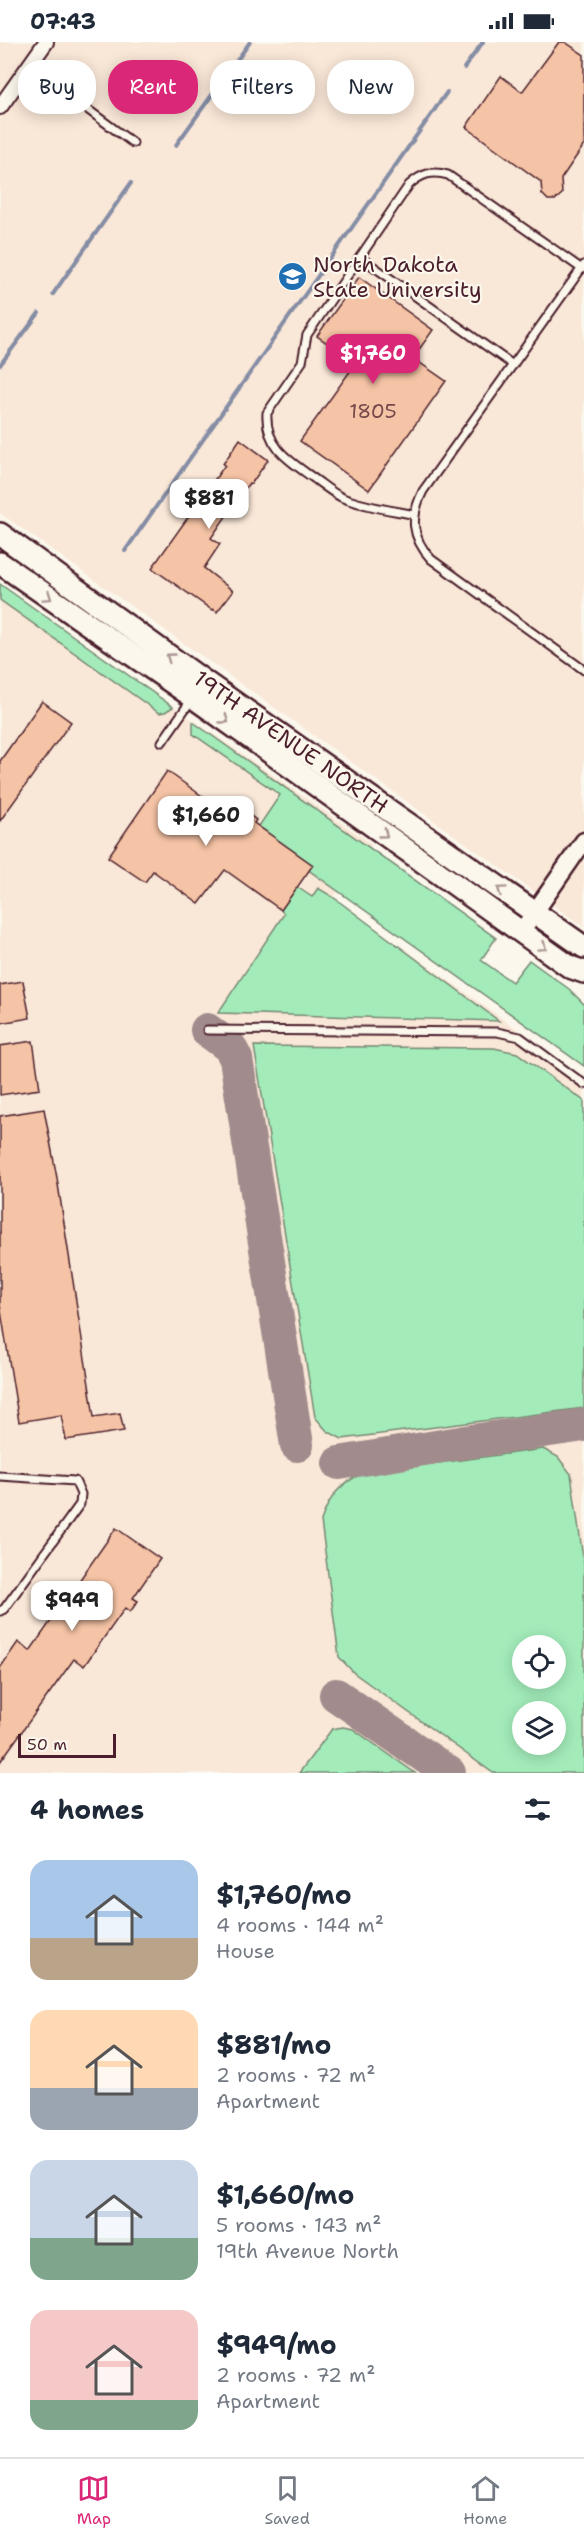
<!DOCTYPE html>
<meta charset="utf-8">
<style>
:root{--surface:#fff;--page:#f2f2f3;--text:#1f2937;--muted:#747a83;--line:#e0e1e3;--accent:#db2777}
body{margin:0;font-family:"Shantell Sans",sans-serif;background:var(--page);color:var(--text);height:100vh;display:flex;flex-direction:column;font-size:22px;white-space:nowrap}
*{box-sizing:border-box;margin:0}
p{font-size:20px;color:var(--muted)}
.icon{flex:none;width:33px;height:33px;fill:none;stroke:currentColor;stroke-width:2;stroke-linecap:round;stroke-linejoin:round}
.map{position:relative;height:1731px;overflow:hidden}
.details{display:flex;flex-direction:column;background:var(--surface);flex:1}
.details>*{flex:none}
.top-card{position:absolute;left:18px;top:18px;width:549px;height:54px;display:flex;gap:12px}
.fabs{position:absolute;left:512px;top:1593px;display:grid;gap:12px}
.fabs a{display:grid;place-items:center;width:54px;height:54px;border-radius:50%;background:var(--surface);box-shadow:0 3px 15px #0003;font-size:30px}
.scale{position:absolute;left:18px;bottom:15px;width:98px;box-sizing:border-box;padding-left:6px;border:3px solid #4a1f2b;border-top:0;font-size:16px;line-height:21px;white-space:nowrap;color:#4a1f2b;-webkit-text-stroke:4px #fbf7ec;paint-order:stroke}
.price{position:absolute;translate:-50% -51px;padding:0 14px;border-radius:12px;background:#fff;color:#222;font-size:20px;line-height:39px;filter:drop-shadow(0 2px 3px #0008)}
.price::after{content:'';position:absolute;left:50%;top:36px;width:18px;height:14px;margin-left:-9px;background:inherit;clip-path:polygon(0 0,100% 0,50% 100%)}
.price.on{background:var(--accent);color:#fff}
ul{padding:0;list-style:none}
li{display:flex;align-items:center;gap:18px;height:150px;padding:0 30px}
li span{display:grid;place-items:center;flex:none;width:168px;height:120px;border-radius:18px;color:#555}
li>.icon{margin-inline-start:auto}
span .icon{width:72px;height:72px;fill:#fffc;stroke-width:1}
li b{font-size:26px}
h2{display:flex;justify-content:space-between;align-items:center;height:72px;padding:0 30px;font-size:26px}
.tag{padding:0 21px;border-radius:24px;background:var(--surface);box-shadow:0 3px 15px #0003;font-size:21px;line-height:54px}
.tag.on{background:var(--accent);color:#fff}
.status{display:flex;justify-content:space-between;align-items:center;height:42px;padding:0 30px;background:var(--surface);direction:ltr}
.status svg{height:16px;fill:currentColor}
.dock{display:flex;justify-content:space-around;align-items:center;height:84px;border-top:2px solid var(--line);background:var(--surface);font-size:16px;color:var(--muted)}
.dock a{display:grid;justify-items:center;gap:3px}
.dock .on{color:var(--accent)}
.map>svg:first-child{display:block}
</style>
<div class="status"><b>07:43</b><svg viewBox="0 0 49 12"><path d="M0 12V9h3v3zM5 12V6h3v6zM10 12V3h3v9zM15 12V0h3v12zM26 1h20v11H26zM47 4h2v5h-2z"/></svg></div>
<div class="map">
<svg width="584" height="1731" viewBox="0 0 584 1731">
<rect width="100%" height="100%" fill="#fbf7ec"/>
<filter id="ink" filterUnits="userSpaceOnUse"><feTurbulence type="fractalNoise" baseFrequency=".0167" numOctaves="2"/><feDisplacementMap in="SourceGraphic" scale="12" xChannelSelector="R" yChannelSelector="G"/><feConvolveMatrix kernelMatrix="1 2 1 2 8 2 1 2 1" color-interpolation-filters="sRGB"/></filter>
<g filter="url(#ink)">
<g fill="#f9e7d7" fill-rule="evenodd">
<polygon points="0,0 584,0 584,885 0,471"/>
<path d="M0 544 372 802 333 856 584 1035V1731H0ZM522 1604H555V1636H522ZM522 1670H555V1702H522Z"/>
</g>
<g fill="#a3ecba" stroke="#768672" stroke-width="1.5" fill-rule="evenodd">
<polygon points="0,542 173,665 165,670 159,671 0,558"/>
<polygon points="193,680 496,896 481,918 512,940 529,918 569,947 584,962 584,1024 255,790 280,753 193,692"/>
<polygon points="297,845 312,855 318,846 333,855 499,979 218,971 284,872 281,868"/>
<polygon points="254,1004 494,1006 517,1011 584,1059 584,1366 342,1397 327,1389 315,1375"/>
<path d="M543 1407 558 1415 571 1432 584 1523V1731H493L354 1631 339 1615 321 1479C329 1455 340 1441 364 1431ZM522 1604H555V1636H522ZM522 1670H555V1702H522Z"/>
<polygon points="343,1685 353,1687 415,1731 299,1731 332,1687"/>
</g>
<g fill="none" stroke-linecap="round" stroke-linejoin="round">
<g stroke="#858da5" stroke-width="4">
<polyline points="464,26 483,0"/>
<polyline points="176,103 250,0"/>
<polyline points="53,252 131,141"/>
<polyline points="0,323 39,271"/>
<polyline points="125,509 447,50"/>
</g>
<g stroke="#a28b8c" stroke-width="34">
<polyline points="207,988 230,1005 236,1017 297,1403"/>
<polyline points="339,1421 466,1400 584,1383"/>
<polyline points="336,1653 449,1731"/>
</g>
</g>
<g fill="#f5c3a5" stroke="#4a1f2b" stroke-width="1.5">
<polygon points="559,0 565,0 584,13 584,103 561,137 562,152 555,158 548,158 542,152 541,140 466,85 501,34 522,50"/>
<polygon points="359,235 433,288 413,316 446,339 369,448 300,399 356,321 317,294"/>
<polygon points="240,397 268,418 251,442 249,441 211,496 220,502 204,526 233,549 217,570 213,567 212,568 152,526 225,423 223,422"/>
<polygon points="42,659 71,680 0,779 0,719"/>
<polygon points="167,729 226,771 230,764 244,775 247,771 256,778 254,781 313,823 281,868 225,828 199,862 153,829 145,840 108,815"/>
<polygon points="23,939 30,976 0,981 0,943"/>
<polygon points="33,999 40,1047 0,1053 0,1004"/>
<polygon points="44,1067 57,1136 94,1375 120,1371 124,1389 66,1398 61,1373 19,1380 0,1263 0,1074"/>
<polygon points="116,1486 160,1517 133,1556 138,1559 130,1570 125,1566 84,1624 74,1617 0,1720 0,1626 18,1600 30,1609"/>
</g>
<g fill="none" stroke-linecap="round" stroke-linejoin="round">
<defs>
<g id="service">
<polyline points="29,24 133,101"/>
<polyline points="360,215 513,323"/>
<path d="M584 223 423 449C410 475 411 495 431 517L584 628"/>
<path d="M415 473C391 468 366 465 343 456 332 451 322 442 312 435 288 418 265 404 267 371L302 320 307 293 409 143C421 132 432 128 448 133L582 227"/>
<polyline points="162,700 192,657"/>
<polyline points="207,988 497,990 520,995 584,1042"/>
<polyline points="0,1434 75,1439 81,1452 80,1462 4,1567 0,1569"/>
</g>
<polyline id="minor" points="0,65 46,0"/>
<polyline id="tertiary" points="521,890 584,799"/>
<g id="primary">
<polyline points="0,492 205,640 584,905"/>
<polyline points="0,521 193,655 570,925 584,930"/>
</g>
</defs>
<use href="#service" stroke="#4a1f2b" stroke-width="11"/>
<use href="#minor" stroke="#4a1f2b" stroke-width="18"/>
<use href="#tertiary" stroke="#4a1f2b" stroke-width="21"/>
<use href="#primary" stroke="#4a1f2b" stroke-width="26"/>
<use href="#service" stroke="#fbf7ec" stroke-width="7"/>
<use href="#minor" stroke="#fbf7ec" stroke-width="14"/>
<use href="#tertiary" stroke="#fbf7ec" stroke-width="16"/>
<use href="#primary" stroke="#fbf7ec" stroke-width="21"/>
</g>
<defs><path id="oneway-chevron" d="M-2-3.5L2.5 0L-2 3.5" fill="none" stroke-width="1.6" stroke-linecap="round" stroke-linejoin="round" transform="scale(1.5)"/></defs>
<g stroke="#ab9695">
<use href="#oneway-chevron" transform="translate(48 555) rotate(35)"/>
<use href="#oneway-chevron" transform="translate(170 615) rotate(-144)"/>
<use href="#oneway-chevron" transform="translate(225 678) rotate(36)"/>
<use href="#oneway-chevron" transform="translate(384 792) rotate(36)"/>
<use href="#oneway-chevron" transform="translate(501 848) rotate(-145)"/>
<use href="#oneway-chevron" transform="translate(543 905) rotate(35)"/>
</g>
</g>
<defs>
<symbol id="university-disc" viewBox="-11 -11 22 22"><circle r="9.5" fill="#1f6fb2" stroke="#fbf7ec"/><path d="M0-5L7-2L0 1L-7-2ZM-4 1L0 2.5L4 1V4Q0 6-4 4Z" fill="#fff"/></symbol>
</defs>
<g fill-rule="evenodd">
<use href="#university-disc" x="276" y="218" width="33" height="33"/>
</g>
<g text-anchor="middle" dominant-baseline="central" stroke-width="4.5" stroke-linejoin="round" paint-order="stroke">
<g font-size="20" fill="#75484a">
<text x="373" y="369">1805</text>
</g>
<g font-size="22" fill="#4a1f2b" stroke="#fbf7ec" text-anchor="start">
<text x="313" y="222">North Dakota<tspan x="313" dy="25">State University</tspan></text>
</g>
<g font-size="22" fill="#4a1f2b" stroke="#fbf7ec">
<text transform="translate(291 700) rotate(35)">19TH AVENUE NORTH</text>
</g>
</g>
</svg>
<div class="fabs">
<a><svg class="icon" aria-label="locate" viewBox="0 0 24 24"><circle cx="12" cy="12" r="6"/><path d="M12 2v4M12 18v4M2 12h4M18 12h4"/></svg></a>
<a><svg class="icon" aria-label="layers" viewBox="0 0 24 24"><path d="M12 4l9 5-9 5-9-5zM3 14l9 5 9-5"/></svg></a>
</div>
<div class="scale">50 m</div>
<b class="price on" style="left:373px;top:343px">$1,760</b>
<b class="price" style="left:209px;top:488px">$881</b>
<b class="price" style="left:206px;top:805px">$1,660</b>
<b class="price" style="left:72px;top:1590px">$949</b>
<div class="top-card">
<a class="tag">Buy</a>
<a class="tag on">Rent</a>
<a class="tag">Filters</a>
<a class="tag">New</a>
</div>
</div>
<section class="details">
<h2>4 homes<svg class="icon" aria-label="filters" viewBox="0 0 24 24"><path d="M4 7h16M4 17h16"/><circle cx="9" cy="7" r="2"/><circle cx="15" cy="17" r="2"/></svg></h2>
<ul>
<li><span style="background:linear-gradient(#a9c7e8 65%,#b9a48a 0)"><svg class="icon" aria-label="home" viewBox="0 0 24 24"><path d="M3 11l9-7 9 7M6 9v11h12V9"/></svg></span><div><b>$1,760/mo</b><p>4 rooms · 144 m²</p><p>House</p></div></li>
<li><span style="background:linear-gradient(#ffd9b3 65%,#9aa5b1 0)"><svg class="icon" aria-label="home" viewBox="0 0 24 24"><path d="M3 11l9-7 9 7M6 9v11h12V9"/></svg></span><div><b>$881/mo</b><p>2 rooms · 72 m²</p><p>Apartment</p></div></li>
<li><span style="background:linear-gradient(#c9d6e8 65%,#7fa58c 0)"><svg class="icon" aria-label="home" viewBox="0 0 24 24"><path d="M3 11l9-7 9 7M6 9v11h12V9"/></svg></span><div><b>$1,660/mo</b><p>5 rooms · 143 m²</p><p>19th Avenue North</p></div></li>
<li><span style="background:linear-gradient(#f6c9c9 75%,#7fa58c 0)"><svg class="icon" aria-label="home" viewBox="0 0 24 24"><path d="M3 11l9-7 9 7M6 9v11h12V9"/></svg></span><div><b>$949/mo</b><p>2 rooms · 72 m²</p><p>Apartment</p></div></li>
</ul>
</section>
<nav class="dock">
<a class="on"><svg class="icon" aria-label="map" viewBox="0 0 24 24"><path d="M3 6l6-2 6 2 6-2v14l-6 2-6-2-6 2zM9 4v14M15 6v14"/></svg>Map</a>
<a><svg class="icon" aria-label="saved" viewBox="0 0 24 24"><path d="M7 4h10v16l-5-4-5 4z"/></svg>Saved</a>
<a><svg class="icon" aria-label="home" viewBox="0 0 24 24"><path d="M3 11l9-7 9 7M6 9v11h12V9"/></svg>Home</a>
</nav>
